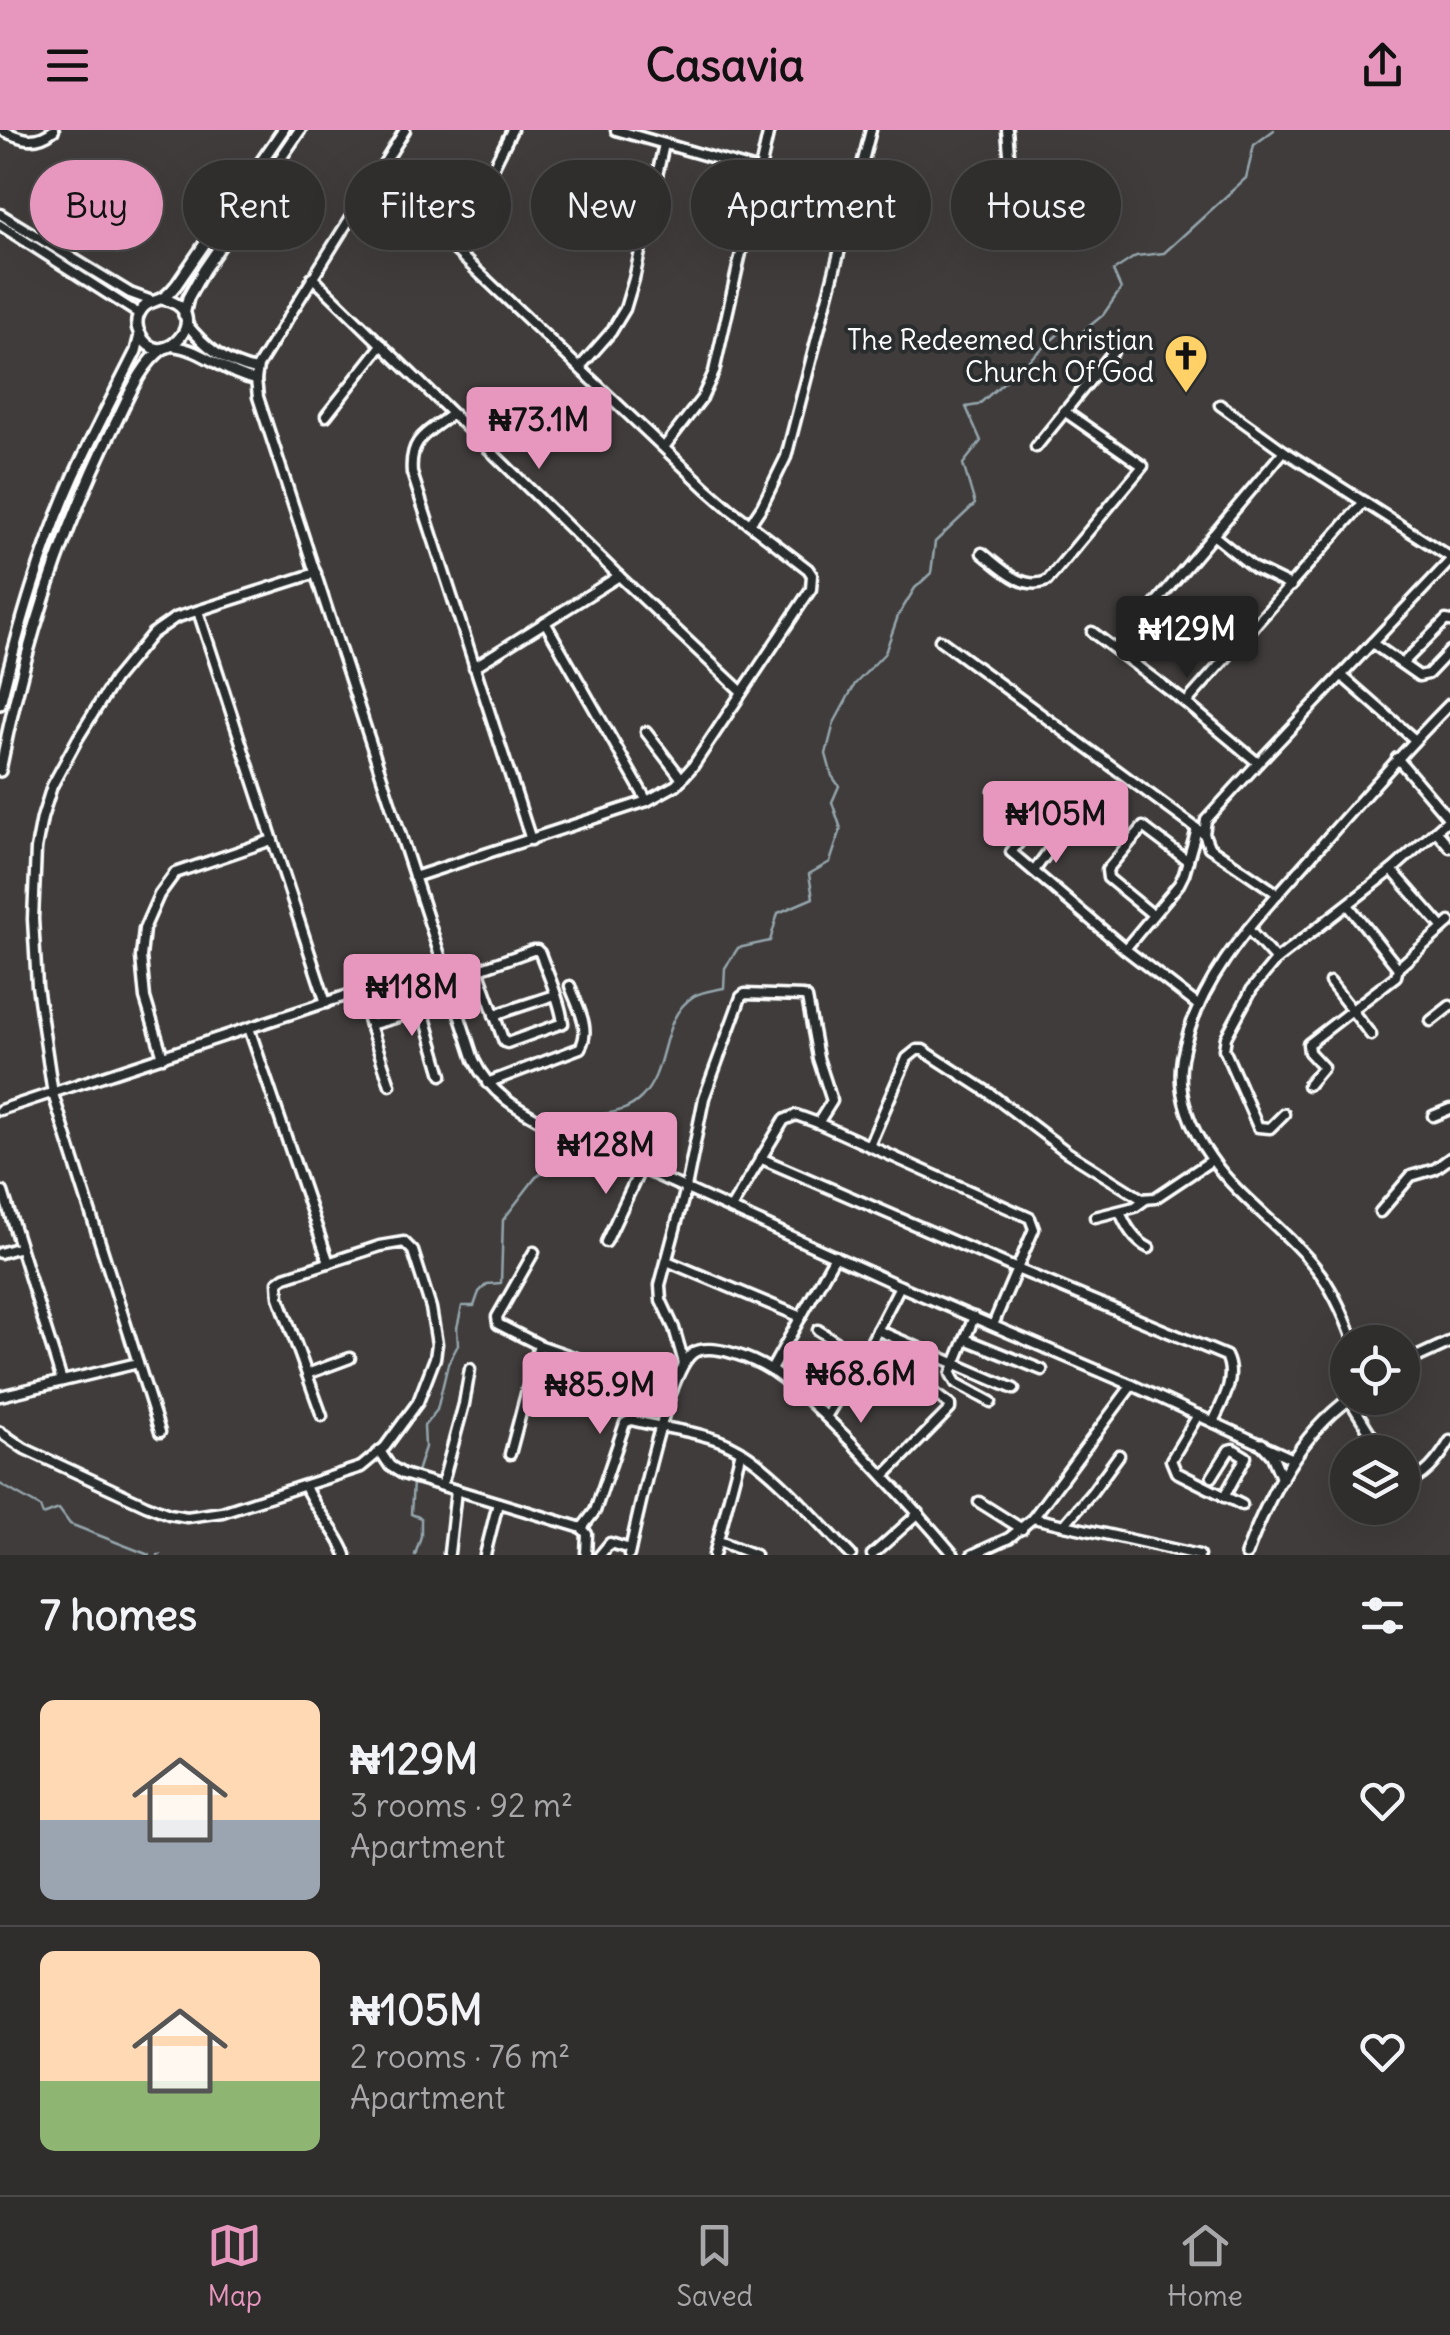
<!DOCTYPE html>
<meta charset="utf-8">
<style>
:root{--surface:#302d2d;--page:#383535;--text:#f1f3f6;--muted:#a8a8aa;--line:#4b4949;--accent:#e797bd}
body{margin:0;font-family:Delius,sans-serif;background:var(--page);color:var(--text);height:100vh;display:flex;flex-direction:column;font-size:38px;white-space:nowrap}
*{box-sizing:border-box;margin:0}
p{font-size:32px;color:var(--muted)}
.icon{flex:none;width:55px;height:55px;fill:none;stroke:currentColor;stroke-width:2;stroke-linecap:round;stroke-linejoin:round}
.map{position:relative;height:1425px;overflow:hidden}
.drawer{display:flex;flex-direction:column;background:var(--surface);flex:1}
.drawer>*{flex:none}
.top-card{position:absolute;left:30px;top:30px;width:1390px;height:90px;display:flex;gap:20px}
.fabs{position:absolute;left:1330px;top:1195px;display:grid;gap:20px}
.fabs a{display:grid;place-items:center;width:90px;height:90px;border-radius:50%;background:var(--surface);box-shadow:0 10px 40px #0002,0 0 0 2px var(--line);font-size:50px}
.price{position:absolute;translate:-50% -85px;padding:0 22px;border-radius:10px;background:var(--accent);color:#111;font-size:32px;line-height:65px;filter:drop-shadow(0 2px 5px #0008)}
.price::after{content:'';position:absolute;left:50%;top:60px;width:30px;height:22px;margin-left:-15px;background:inherit;clip-path:polygon(0 0,100% 0,50% 100%)}
.price.active{background:#222;color:#fff}
ul{padding:0;list-style:none}
li{display:flex;align-items:center;gap:30px;height:250px;padding:0 40px}
li+li{border-top:2px solid var(--line)}
li span{display:grid;place-items:center;flex:none;width:280px;height:200px;border-radius:15px;color:#555}
li>.icon{margin-inline-start:auto}
span .icon{width:120px;height:120px;fill:#fffc;stroke-width:1}
li b{font-size:42px}
h2{display:flex;justify-content:space-between;align-items:center;height:120px;padding:0 40px;font-size:42px}
.chip{padding:0 35px;border-radius:45px;background:var(--surface);box-shadow:0 10px 40px #0002,0 0 0 2px var(--line);font-size:35px;line-height:90px}
.chip.active{background:var(--accent);color:#111}
header{display:flex;justify-content:space-between;align-items:center;height:130px;padding:0 40px;background:var(--accent);color:#111;font-size:45px;font-weight:800}
.tab-bar{display:flex;justify-content:space-around;align-items:center;height:140px;border-top:2px solid var(--line);background:var(--surface);font-size:28px;color:var(--muted)}
.tab-bar a{display:grid;justify-items:center;gap:5px}
.tab-bar .active{color:var(--accent)}
.map>svg:first-child{display:block}
</style>
<header><svg class="icon" aria-label="menu" viewBox="0 0 24 24"><path d="M4 6h16M4 12h16M4 18h16"/></svg>Casavia<svg class="icon" aria-label="share" viewBox="0 0 24 24"><path d="M12 15V3M7 8l5-5 5 5M5 13v7h14v-7"/></svg></header>
<div class="map">
<svg width="1450" height="1425" viewBox="0 0 1450 1425">
<rect width="100%" height="100%" fill="#403c3c"/>
<filter id="ink" filterUnits="userSpaceOnUse"><feTurbulence type="fractalNoise" baseFrequency=".01" numOctaves="2"/><feDisplacementMap in="SourceGraphic" scale="20" xChannelSelector="R" yChannelSelector="G"/><feConvolveMatrix kernelMatrix="1 2 1 2 8 2 1 2 1" color-interpolation-filters="sRGB"/></filter>
<g filter="url(#ink)">
<g fill="none" stroke-linecap="round" stroke-linejoin="round">
<g stroke="#95a6ac" stroke-width="2.5">
<path d="M416 1345 425 1317 424 1296 437 1280 448 1234 458 1215 457 1198 462 1176H474L479 1162 487 1154 501 1153 503 1090 536 1047 563 1029C571 966 611 998 641 968 670 939 658 889 694 866 702 861 715 860 724 858L725 838 738 818 770 811 778 783 813 768 809 744 830 732 841 699 832 672 839 656 832 646 826 624 834 593 855 554 885 523 898 486 915 458 931 443 935 412 975 374 963 334 981 311 966 277 978 275 1063 200 1076 207 1103 185 1121 159 1113 141 1136 126 1164 123 1246 48 1254 15 1274 0"/>
<polyline points="413,1352 411,1384 421,1388 421,1406 415,1425"/>
<polyline points="0,1354 40,1377 43,1385 59,1379 70,1394 149,1425"/>
<polyline points="158,1425 160,1425"/>
</g>
<defs>
<g id="minor">
<path d="M1 0C21 9 35 15 54 0"/>
<path d="M405 0 258 236 256 250 258 267 474 930C491 967 524 982 559 1001L900 1156 1132 1255 1293 1329"/>
<polyline points="616,0 760,41"/>
<polyline points="1007,0 1011,47 1032,89"/>
<polyline points="376,45 706,358 730,379 808,439 812,445 811,459 693,636 676,655 647,671 414,747"/>
<polyline points="0,84 130,163 152,171"/>
<polyline points="0,95 139,184"/>
<polyline points="454,116 512,0"/>
<polyline points="312,147 619,446 742,562"/>
<path d="M186 193C205 217 226 234 256 240"/>
<path d="M172 216C204 219 224 244 256 250"/>
<polyline points="580,237 611,202 625,179 634,149 664,14"/>
<polyline points="1220,275 1284,321 1450,427"/>
<path d="M452 284C427 303 409 308 412 343L531 710"/>
<polyline points="326,286 382,215"/>
<polyline points="665,316 702,268 714,242 769,0"/>
<polyline points="1036,317 1113,222"/>
<polyline points="750,394 762,376 786,327 871,0"/>
<polyline points="1213,405 1254,438 1291,456"/>
<path d="M982 423C1001 438 1022 461 1047 451L1143 336 1064 281"/>
<polyline points="198,481 326,873"/>
<polyline points="545,492 647,671"/>
<polyline points="1092,502 1186,573 1258,633"/>
<polyline points="940,510 1204,704"/>
<polyline points="1372,513 1419,546 1428,544 1450,521"/>
<polyline points="1117,519 1284,321"/>
<polyline points="1403,533 1446,490 1450,491"/>
<polyline points="474,537 619,446"/>
<polyline points="1341,545 1414,609"/>
<polyline points="1186,573 1364,372"/>
<polyline points="646,602 682,649"/>
<polyline points="1397,628 1449,689"/>
<polyline points="994,661 1051,709 1053,715 1034,741"/>
<polyline points="1034,694 1011,722 1125,819 1199,876"/>
<polyline points="1436,701 1450,717"/>
<polyline points="1392,740 1443,798"/>
<polyline points="1278,764 1209,717 1204,704 1206,690 1258,633 1450,431"/>
<polyline points="1348,775 1398,838"/>
<polyline points="1153,785 1108,748 1107,740 1143,697 1188,731"/>
<polyline points="1248,799 1276,830"/>
<polyline points="1125,819 1179,754 1184,744 1197,699"/>
<path d="M448 850 533 820H537L540 823C548 845 560 870 563 893L507 913 504 912 478 839"/>
<polyline points="1330,852 1371,905"/>
<polyline points="359,862 390,955"/>
<polyline points="494,885 555,865"/>
<polyline points="1431,891 1450,876"/>
<polyline points="370,895 423,880 442,945"/>
<polyline points="249,898 329,1133"/>
<polyline points="163,927 145,868 141,827 144,799 159,765 175,743 272,710"/>
<path d="M487 953 580 918C592 899 577 876 570 856"/>
<polyline points="1308,955 1323,937 1309,922 1308,914 1396,846 1398,838 1450,792"/>
<polyline points="0,980 442,834"/>
<polyline points="1284,984 1270,998 1258,997 1224,919 1226,907 1252,859 1276,830 1392,740 1450,688"/>
<polyline points="1433,986 1450,979"/>
<polyline points="869,1016 907,928 917,920 923,920 988,962 1067,1022 1142,1069 1155,1068 1212,1030"/>
<path d="M760 1028 1017 1139 1226 1226C1237 1248 1223 1271 1213 1292"/>
<polyline points="3,1062 62,1251"/>
<polyline points="731,1078 784,990 796,985 818,993 1030,1088 1034,1099 993,1195"/>
<path d="M1120 1082C1126 1096 1134 1111 1149 1118"/>
<polyline points="1380,1082 1411,1046 1435,1039 1450,1028"/>
<polyline points="1095,1087 1135,1077 1146,1069"/>
<polyline points="606,1112 641,1038"/>
<polyline points="534,1122 497,1187 498,1194 539,1215 672,1261"/>
<polyline points="0,1123 20,1117"/>
<polyline points="667,1131 801,1187"/>
<polyline points="974,1187 951,1244 956,1253 991,1272"/>
<polyline points="818,1200 861,1228"/>
<polyline points="877,1200 1014,1259"/>
<polyline points="965,1209 1042,1240"/>
<path d="M1354 1212C1345 1187 1333 1159 1316 1138 1285 1098 1240 1070 1211 1028 1191 1000 1176 964 1182 928 1198 842 1267 778 1322 714 1364 667 1405 619 1450 574"/>
<polyline points="869,1216 950,1275 950,1279 884,1346"/>
<polyline points="684,1233 674,1198 661,1170 660,1155 686,1058 704,968 741,867 745,864 803,866 807,868 818,928 832,971 818,993"/>
<polyline points="771,1240 835,1126"/>
<polyline points="307,1244 350,1228"/>
<polyline points="0,1266 138,1233"/>
<polyline points="1349,1269 1382,1322"/>
<polyline points="1198,1285 1171,1330 1176,1342 1242,1375"/>
<polyline points="826,1287 869,1216 900,1156"/>
<polyline points="0,1302 25,1319 146,1375 169,1384 187,1387 222,1382 361,1337 385,1317 418,1272 435,1228 437,1214 431,1178 413,1121 404,1112 380,1116 285,1147 278,1152 279,1167 322,1286"/>
<polyline points="160,1302 53,964 37,856 33,789 36,719 42,688 52,656 78,608 114,550 152,504 175,488 316,443"/>
<polyline points="380,1321 390,1336 403,1344 582,1398"/>
<polyline points="510,1324 539,1215"/>
<polyline points="1212,1347 1229,1320 1233,1319 1246,1327 1224,1367"/>
<path d="M1402 1354C1424 1350 1439 1329 1450 1311"/>
<polyline points="442,1355 464,1274 470,1239"/>
<path d="M305 1356C315 1381 337 1400 346 1425"/>
<polyline points="979,1372 1022,1399"/>
<polyline points="1033,1388 1199,1425"/>
<polyline points="1064,1395 1092,1362 1119,1325"/>
<path d="M582 1398 595 1381 625 1293 631 1290C661 1298 704 1302 730 1315 770 1334 818 1392 851 1425"/>
<polyline points="582,1398 587,1404 586,1425"/>
<polyline points="719,1411 755,1425"/>
<polyline points="449,1423 456,1360"/>
<polyline points="485,1425 498,1373"/>
<polyline points="600,1425 610,1413 630,1419"/>
<path d="M629 1425C637 1389 668 1241 693 1223 712 1211 755 1230 772 1241 801 1261 827 1288 851 1312 887 1349 921 1386 954 1425"/>
<polyline points="714,1425 741,1321"/>
<polyline points="872,1425 919,1383"/>
<polyline points="972,1425 1009,1408 1033,1388 1132,1255"/>
</g>
<g id="major">
<path d="M162 169C219 180 161 248 140 204 136 197 136 189 140 182 145 173 151 173 160 169 167 167 172 160 177 154L283 0"/>
<polyline points="184,185 188,168 203,141 300,0"/>
<path d="M0 574C19 496 41 419 74 346 93 304 115 263 136 221L140 205"/>
<path d="M0 641C23 520 60 405 115 294 128 268 140 235 164 218"/>
<polyline points="1402,1234 1450,1212"/>
<polyline points="1262,1314 1272,1325 1282,1349"/>
<path d="M1246 1425C1268 1366 1299 1305 1351 1268"/>
</g>
</defs>
<use href="#minor" stroke="#fff" stroke-width="15"/>
<use href="#major" stroke="#fff" stroke-width="16"/>
<use href="#minor" stroke="#2a2d2e" stroke-width="8"/>
<use href="#major" stroke="#2a2d2e" stroke-width="9"/>
</g>
</g>
<defs>
<symbol id="church-pin" viewBox="-11 -11 22 30"><path d="M0 17L-7.5 6A9.5 9.5 0 1 1 7.5 6Z" fill="#ffd166" stroke="#2a2d2e"/><path d="M-1.2-6h2.4v3.5h3.3v2.4h-3.3V6h-2.4V-.1h-3.3v-2.4h3.3Z" fill="#111"/></symbol>
</defs>
<g fill-rule="evenodd">
<use href="#church-pin" x="1161" y="201" width="50" height="68"/>
</g>
<g text-anchor="middle" dominant-baseline="central" stroke-width="8" stroke-linejoin="round" paint-order="stroke">
<g font-size="28" fill="#fff" stroke="#2a2d2e" text-anchor="end">
<text x="1154" y="210">The Redeemed Christian<tspan x="1154" dy="32">Church Of God</tspan></text>
</g>
</g>
</svg>
<div class="fabs">
<a><svg class="icon" aria-label="locate" viewBox="0 0 24 24"><circle cx="12" cy="12" r="6"/><path d="M12 2v4M12 18v4M2 12h4M18 12h4"/></svg></a>
<a><svg class="icon" aria-label="layers" viewBox="0 0 24 24"><path d="M12 4l9 5-9 5-9-5zM3 14l9 5 9-5"/></svg></a>
</div>
<b class="price" style="left:539px;top:342px">₦73.1M</b>
<b class="price active" style="left:1187px;top:551px">₦129M</b>
<b class="price" style="left:1056px;top:736px">₦105M</b>
<b class="price" style="left:412px;top:909px">₦118M</b>
<b class="price" style="left:606px;top:1067px">₦128M</b>
<b class="price" style="left:861px;top:1296px">₦68.6M</b>
<b class="price" style="left:600px;top:1307px">₦85.9M</b>
<div class="top-card">
<a class="chip active">Buy</a>
<a class="chip">Rent</a>
<a class="chip">Filters</a>
<a class="chip">New</a>
<a class="chip">Apartment</a>
<a class="chip">House</a>
</div>
</div>
<section class="drawer">
<h2>7 homes<svg class="icon" aria-label="filters" viewBox="0 0 24 24"><path d="M4 7h16M4 17h16"/><circle cx="9" cy="7" r="2"/><circle cx="15" cy="17" r="2"/></svg></h2>
<ul>
<li><span style="background:linear-gradient(#ffd9b3 60%,#9aa5b1 0)"><svg class="icon" aria-label="home" viewBox="0 0 24 24"><path d="M3 11l9-7 9 7M6 9v11h12V9"/></svg></span><div><b>₦129M</b><p>3 rooms · 92 m²</p><p>Apartment</p></div><svg class="icon" aria-label="heart" viewBox="0 0 24 24"><path d="M12 20l-8-8c-3-5 5-10 8-4 3-6 11-1 8 4z"/></svg></li>
<li><span style="background:linear-gradient(#ffd9b3 65%,#8fb573 0)"><svg class="icon" aria-label="home" viewBox="0 0 24 24"><path d="M3 11l9-7 9 7M6 9v11h12V9"/></svg></span><div><b>₦105M</b><p>2 rooms · 76 m²</p><p>Apartment</p></div><svg class="icon" aria-label="heart" viewBox="0 0 24 24"><path d="M12 20l-8-8c-3-5 5-10 8-4 3-6 11-1 8 4z"/></svg></li>
</ul>
</section>
<nav class="tab-bar">
<a class="active"><svg class="icon" aria-label="map" viewBox="0 0 24 24"><path d="M3 6l6-2 6 2 6-2v14l-6 2-6-2-6 2zM9 4v14M15 6v14"/></svg>Map</a>
<a><svg class="icon" aria-label="saved" viewBox="0 0 24 24"><path d="M7 4h10v16l-5-4-5 4z"/></svg>Saved</a>
<a><svg class="icon" aria-label="home" viewBox="0 0 24 24"><path d="M3 11l9-7 9 7M6 9v11h12V9"/></svg>Home</a>
</nav>
